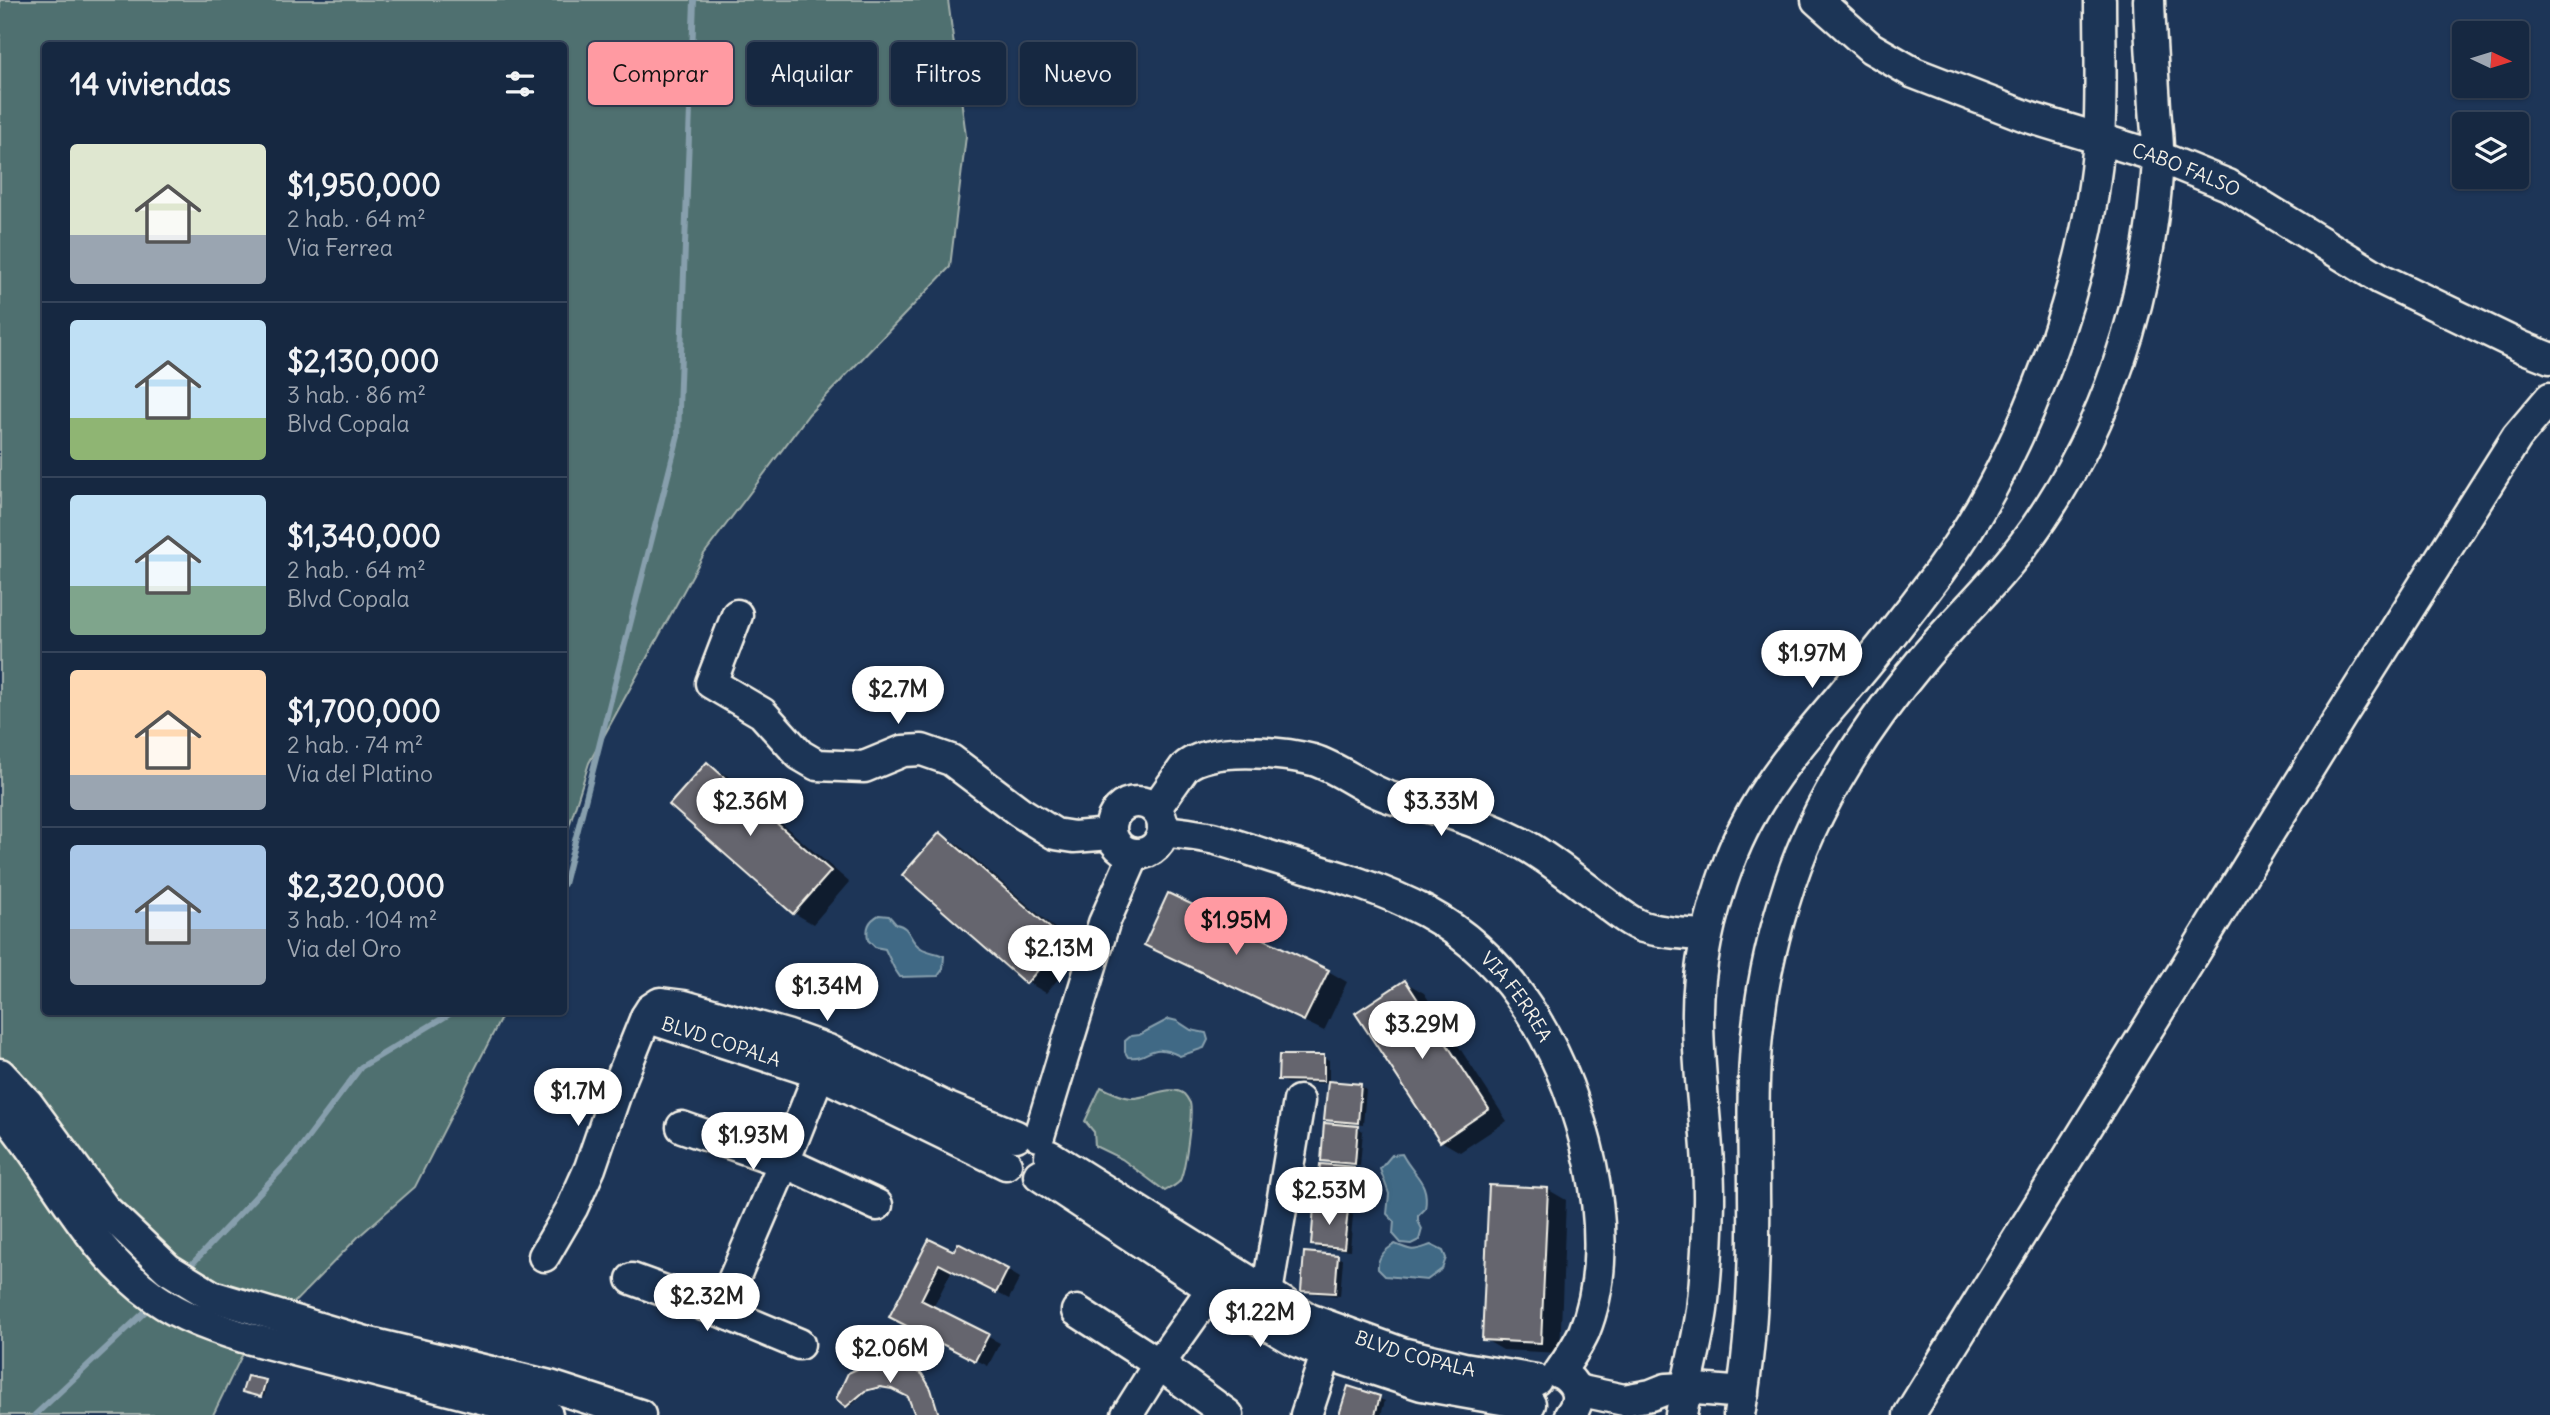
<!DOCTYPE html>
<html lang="es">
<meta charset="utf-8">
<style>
:root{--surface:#162841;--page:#1f3048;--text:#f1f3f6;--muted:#9ea6b1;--line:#35445a;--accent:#ff9aa2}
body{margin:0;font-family:Delius,sans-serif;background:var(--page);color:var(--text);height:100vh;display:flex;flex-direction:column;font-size:26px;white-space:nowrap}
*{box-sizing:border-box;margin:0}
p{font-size:23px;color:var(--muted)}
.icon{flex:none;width:38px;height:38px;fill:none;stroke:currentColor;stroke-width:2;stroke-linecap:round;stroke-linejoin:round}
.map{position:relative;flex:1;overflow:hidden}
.sheet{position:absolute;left:42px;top:42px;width:525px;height:973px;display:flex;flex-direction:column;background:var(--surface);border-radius:7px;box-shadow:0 2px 5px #0004,0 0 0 2px var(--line)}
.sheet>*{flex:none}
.guide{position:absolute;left:588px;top:42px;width:665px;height:63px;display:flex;gap:14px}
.needle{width:46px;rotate:94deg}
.fabs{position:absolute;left:2452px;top:21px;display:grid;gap:14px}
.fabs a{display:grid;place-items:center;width:77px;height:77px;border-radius:7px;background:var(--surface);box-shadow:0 2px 5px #0004,0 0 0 2px var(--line);font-size:35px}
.price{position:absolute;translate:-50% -60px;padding:0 16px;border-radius:24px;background:#fff;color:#222;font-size:23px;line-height:46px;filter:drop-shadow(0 2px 4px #0008)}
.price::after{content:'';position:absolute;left:50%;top:42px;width:21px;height:16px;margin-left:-10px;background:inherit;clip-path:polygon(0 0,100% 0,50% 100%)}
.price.active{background:var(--accent);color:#111}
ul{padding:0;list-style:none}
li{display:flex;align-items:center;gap:21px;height:175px;padding:0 28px}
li+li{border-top:2px solid var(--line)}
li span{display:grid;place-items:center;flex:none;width:196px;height:140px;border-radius:7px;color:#555}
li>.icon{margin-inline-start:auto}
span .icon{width:84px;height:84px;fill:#fffc;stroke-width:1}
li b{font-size:30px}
h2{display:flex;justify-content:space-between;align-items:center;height:84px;padding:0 28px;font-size:30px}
.pill{padding:0 24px;border-radius:7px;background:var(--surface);box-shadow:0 2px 5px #0004,0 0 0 2px var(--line);font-size:24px;line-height:63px}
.pill.active{background:var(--accent);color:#111}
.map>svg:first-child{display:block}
</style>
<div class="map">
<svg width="2550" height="1415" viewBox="0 0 2550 1415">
<rect width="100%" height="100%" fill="#1d3557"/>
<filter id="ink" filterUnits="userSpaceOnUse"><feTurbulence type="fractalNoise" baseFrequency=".0143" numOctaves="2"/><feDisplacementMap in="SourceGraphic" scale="14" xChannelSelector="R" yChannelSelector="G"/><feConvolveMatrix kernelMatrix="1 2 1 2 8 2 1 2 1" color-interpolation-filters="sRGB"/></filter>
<g filter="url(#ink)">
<g fill="#50706f" stroke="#a2b0ac" stroke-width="2">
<polygon points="0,0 948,0 966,136 950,267 809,414 704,554 589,763 564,842 564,46 46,46 46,1012 504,1012 415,1187 358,1237 241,1357 213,1415 0,1415"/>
<path d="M1101 1087C1111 1092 1121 1097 1131 1098 1147 1099 1170 1083 1184 1094 1185 1095 1189 1101 1190 1103 1193 1113 1185 1174 1179 1182 1175 1186 1170 1188 1165 1191L1122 1159 1095 1146 1094 1132 1085 1121Z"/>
</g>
<g fill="#3f6985" stroke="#879fad" stroke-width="2">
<path d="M879 915 889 916 896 924C912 927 908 941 921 948 927 952 937 953 944 956L943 969 938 976 900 977 894 968 885 949 875 947 868 940C866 928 868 921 879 915Z"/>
<path d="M1169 1019 1177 1021 1191 1030 1206 1033 1208 1040 1204 1048 1180 1056C1148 1040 1151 1060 1128 1057L1125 1052V1041L1131 1036 1139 1035Z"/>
<path d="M1402 1154C1414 1177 1430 1181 1425 1209L1418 1216V1221L1422 1229 1419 1240 1411 1244 1401 1243 1393 1234 1394 1221 1387 1214 1389 1194 1380 1169 1392 1155Z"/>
<path d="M1395 1244C1414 1252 1413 1251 1431 1245L1443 1251 1446 1258 1442 1269 1427 1280 1385 1276 1378 1269C1377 1257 1385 1250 1395 1244Z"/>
</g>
<g fill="#0007">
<polygon points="707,764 726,775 849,882 813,924 794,913"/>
<polygon points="940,834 959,845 1082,952 1046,993 1027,982"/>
<polygon points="1146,944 1328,971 1347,982 1324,1031"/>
<polygon points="1405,982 1424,993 1507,1121 1460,1152 1441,1141"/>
<polygon points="1323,1057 1329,1060 1329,1083 1361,1086 1366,1089 1363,1125 1352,1124 1363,1131 1360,1166 1346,1165 1359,1172 1356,1208 1324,1205 1318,1202 1335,1167 1323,1160 1338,1125 1326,1119 1329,1083 1286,1083 1280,1079"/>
<polygon points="1547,1189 1566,1200 1560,1353 1503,1350 1484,1339"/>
<polygon points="1347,1212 1353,1215 1350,1250 1318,1248 1312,1244"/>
<polygon points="930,1241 954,1253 1007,1270 1020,1278 1009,1299 952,1270 933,1308 1000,1343 988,1366 904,1323"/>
<polygon points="1338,1257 1343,1260 1340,1296 1309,1293 1303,1290"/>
<polygon points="918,1373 925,1378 933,1392 940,1415 917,1415 910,1396 896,1389 884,1387 867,1391 850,1407 838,1398"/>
<polygon points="265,1382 267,1383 264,1397 246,1392"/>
<polygon points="1349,1388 1385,1401 1381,1415 1341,1415"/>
</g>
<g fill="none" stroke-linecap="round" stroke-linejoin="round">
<g stroke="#879fad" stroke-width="6">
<polyline points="564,884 678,436 694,0"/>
<polyline points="192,1264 294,1156 361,1067 453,1012"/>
<polyline points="35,1415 149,1308"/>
</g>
</g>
<g fill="#65656e" stroke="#f4f1e8" stroke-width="2">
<polygon points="707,762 831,871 793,914 669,805"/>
<polygon points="940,832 1064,940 1026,984 902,875"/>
<polygon points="1168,893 1329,970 1304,1021 1144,945"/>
<polygon points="1405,980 1489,1109 1440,1142 1355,1013"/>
<polygon points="1279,1055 1324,1055 1324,1081 1278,1080"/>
<polygon points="1328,1081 1361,1084 1358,1123 1324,1120"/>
<polygon points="1324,1123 1358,1126 1355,1164 1321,1161"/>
<polygon points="1320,1164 1354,1167 1350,1206 1317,1203"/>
<polygon points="1489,1185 1548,1188 1541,1343 1482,1340"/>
<polygon points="1314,1207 1348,1210 1344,1248 1311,1245"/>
<polygon points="929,1239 954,1251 958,1243 1008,1269 996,1293 939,1264 921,1300 989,1334 975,1361 889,1317"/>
<polygon points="1304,1252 1338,1255 1335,1293 1301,1291"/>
<polygon points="892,1362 905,1365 922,1374 931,1389 939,1415 915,1415 908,1397 892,1389 880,1387 865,1391 846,1407 836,1399 848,1373 868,1364"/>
<polygon points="247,1376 266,1380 261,1397 242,1392"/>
<polygon points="1348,1386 1380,1396 1375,1415 1339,1415"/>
</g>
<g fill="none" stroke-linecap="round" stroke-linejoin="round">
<defs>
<g id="minor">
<path id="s1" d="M1817 0 1871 48 1914 73 2028 117 2159 157 2228 185 2381 279 2522 347 2550 358"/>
<polyline points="737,615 711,683 762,713 800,755 817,765 864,767 903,751 922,750 951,760 1020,812 1055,834 1074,837 1111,834"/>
<circle cx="1137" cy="828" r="26"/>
<path d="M1155 809 1184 768C1207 745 1283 752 1313 760 1342 769 1365 791 1395 799 1403 802 1412 803 1421 805 1457 814 1492 828 1525 845 1553 861 1578 882 1603 901 1615 910 1629 922 1643 927 1664 933 1686 934 1707 935"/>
<path id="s2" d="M1163 831C1181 833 1199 835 1216 839 1241 846 1266 856 1292 863 1338 876 1383 889 1426 912 1520 963 1569 1064 1591 1165 1602 1218 1605 1281 1584 1332 1577 1347 1568 1360 1559 1373"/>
<path id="s3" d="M646 1017 819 1073 1006 1164"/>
<polyline points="0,1074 28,1104 105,1209 168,1269 212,1296 366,1342 550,1386 640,1415"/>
<path d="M0 1108C53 1169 87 1250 155 1298 182 1317 212 1327 243 1337L547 1415"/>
<polyline points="682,1127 784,1162 877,1205"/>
<polyline points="1039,1136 1104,923 1134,855"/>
<path id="s4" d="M1050 1156 1309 1319 1402 1353 1464 1368 1536 1380"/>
<polyline points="1039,1175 1255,1317 1296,1341 1327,1354 1422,1385 1530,1404"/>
<polyline points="544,1256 572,1208 590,1168 619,1084 646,1017 651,1009 660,1003 684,1006 786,1035 828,1050 945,1107 1016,1136"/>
<polyline points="632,1279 720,1311 799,1344"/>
<polyline points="1267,1293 1299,1101"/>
<polyline points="720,1311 784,1162 827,1054"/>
<polyline points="1077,1311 1159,1364 1228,1415"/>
<path d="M1565 1376C1579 1387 1581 1401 1570 1415"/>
<polyline points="1577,1390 1624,1400 1651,1395 1666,1389 1686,1388 1743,1393"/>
<polyline points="1127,1415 1159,1364 1223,1274"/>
<polyline points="1306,1415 1332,1337"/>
<path d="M1681 1415C1687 1380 1697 1345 1702 1310 1706 1275 1708 1238 1709 1203 1710 1141 1698 1081 1698 1019 1697 967 1711 911 1729 862 1752 799 1796 748 1839 698 1873 658 1908 614 1939 572 2022 459 2090 278 2099 138 2102 92 2100 46 2100 0"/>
<path d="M1739 1415C1752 1343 1755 1267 1754 1194 1754 1135 1751 1076 1759 1018 1764 973 1776 926 1790 883 1817 801 1867 726 1922 660 1954 621 1992 587 2023 545 2106 435 2150 298 2158 161 2159 143 2156 125 2155 107 2153 71 2150 36 2149 0"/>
<polyline points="1909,1415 2341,716 2517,437 2550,398"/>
</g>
</defs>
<use href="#minor" stroke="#f4f1e8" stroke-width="35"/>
<use href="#minor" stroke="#1d3557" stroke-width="30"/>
</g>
</g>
<g text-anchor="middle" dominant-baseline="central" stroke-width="6" stroke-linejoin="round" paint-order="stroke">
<g font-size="19" fill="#f4f1e8" stroke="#1d3557">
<text stroke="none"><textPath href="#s1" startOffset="411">CABO FALSO</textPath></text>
<text stroke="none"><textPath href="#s2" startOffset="402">VIA FERREA</textPath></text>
<text stroke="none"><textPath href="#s3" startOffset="79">BLVD COPALA</textPath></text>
<text stroke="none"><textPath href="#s4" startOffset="418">BLVD COPALA</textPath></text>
</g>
</g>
</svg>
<div class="fabs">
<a><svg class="needle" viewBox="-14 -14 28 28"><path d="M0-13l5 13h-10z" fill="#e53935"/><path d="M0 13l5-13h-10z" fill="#9ea6b1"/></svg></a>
<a><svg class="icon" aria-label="layers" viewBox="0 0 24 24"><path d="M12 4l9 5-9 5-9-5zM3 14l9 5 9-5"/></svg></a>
</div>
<b class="price" style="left:1812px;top:690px">$1.97M</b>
<b class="price" style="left:898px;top:726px">$2.7M</b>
<b class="price" style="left:750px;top:838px">$2.36M</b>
<b class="price" style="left:1441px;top:838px">$3.33M</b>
<b class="price active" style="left:1236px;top:957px">$1.95M</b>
<b class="price" style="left:1059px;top:985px">$2.13M</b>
<b class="price" style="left:827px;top:1023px">$1.34M</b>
<b class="price" style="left:1422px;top:1061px">$3.29M</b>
<b class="price" style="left:578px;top:1128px">$1.7M</b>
<b class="price" style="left:753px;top:1172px">$1.93M</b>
<b class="price" style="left:1329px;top:1227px">$2.53M</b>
<b class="price" style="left:707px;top:1333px">$2.32M</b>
<b class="price" style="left:1260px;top:1349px">$1.22M</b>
<b class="price" style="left:890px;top:1385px">$2.06M</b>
<div class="guide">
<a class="pill active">Comprar</a>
<a class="pill">Alquilar</a>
<a class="pill">Filtros</a>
<a class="pill">Nuevo</a>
</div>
<section class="sheet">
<h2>14 viviendas<svg class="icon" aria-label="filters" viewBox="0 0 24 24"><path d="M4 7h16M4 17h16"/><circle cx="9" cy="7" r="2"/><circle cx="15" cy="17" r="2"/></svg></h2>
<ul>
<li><span style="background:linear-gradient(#dfe7d0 65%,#9aa5b1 0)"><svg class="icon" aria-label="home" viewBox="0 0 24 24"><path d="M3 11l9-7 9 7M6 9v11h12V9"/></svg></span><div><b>$1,950,000</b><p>2 hab. · 64 m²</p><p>Via Ferrea</p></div></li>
<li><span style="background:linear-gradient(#bfe0f5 70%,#8fb573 0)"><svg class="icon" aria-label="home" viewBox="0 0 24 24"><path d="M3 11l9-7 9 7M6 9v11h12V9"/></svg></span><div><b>$2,130,000</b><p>3 hab. · 86 m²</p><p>Blvd Copala</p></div></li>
<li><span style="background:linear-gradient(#bfe0f5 65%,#7fa58c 0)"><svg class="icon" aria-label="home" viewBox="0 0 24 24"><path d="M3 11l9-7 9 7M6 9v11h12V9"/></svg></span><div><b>$1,340,000</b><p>2 hab. · 64 m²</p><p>Blvd Copala</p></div></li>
<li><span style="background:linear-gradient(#ffd9b3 75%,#9aa5b1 0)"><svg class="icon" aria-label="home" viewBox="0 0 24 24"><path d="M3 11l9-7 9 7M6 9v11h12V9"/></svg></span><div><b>$1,700,000</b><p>2 hab. · 74 m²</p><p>Via del Platino</p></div></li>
<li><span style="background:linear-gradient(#a9c7e8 60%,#9aa5b1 0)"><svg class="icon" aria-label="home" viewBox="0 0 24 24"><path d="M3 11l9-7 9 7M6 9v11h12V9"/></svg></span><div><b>$2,320,000</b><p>3 hab. · 104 m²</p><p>Via del Oro</p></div></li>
</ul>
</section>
</div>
